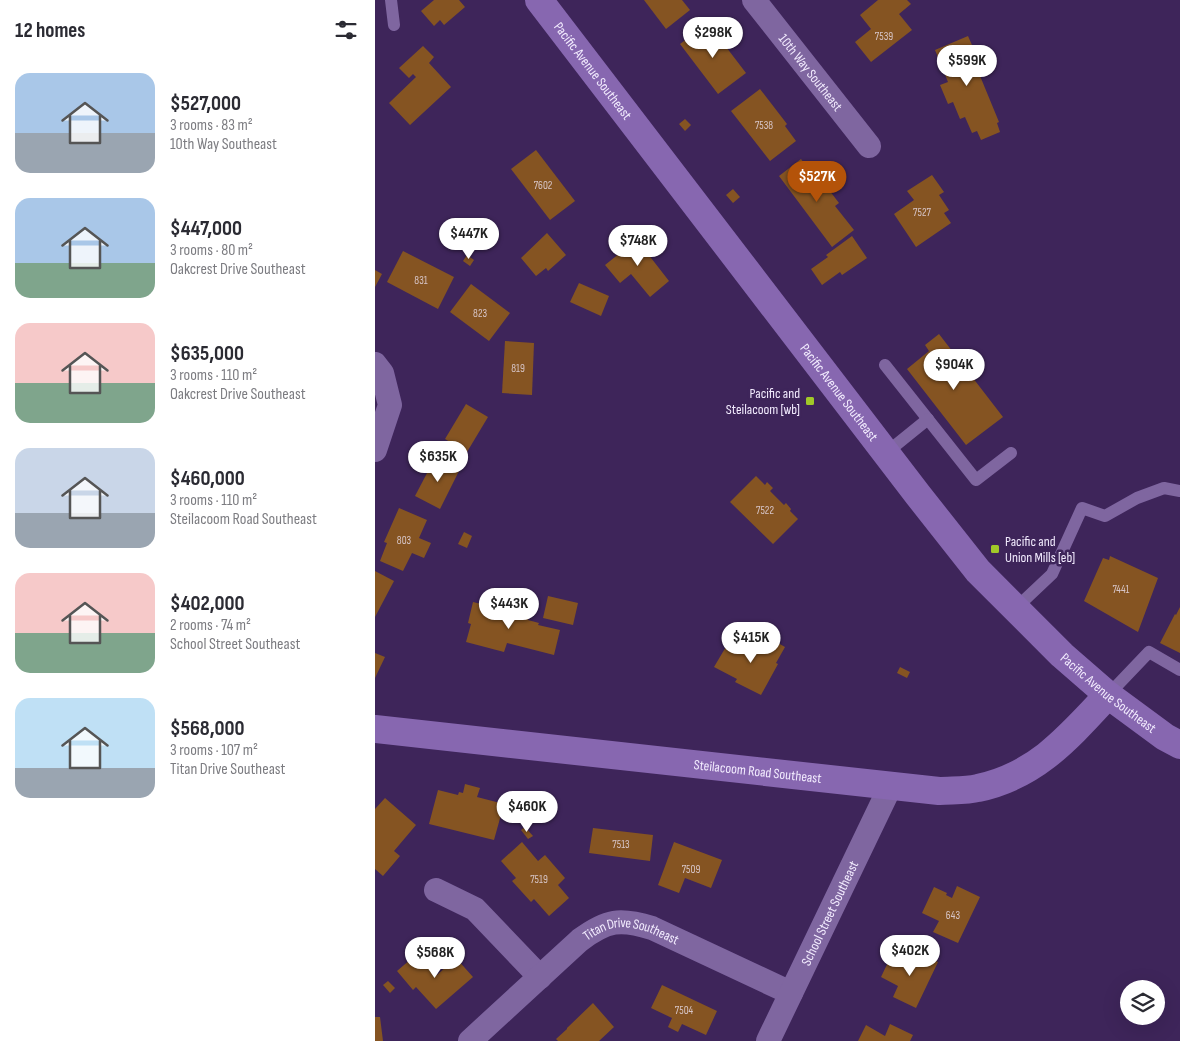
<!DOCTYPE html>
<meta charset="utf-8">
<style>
:root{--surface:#fff;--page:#f2f2f3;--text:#2b2b33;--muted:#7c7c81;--accent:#b45309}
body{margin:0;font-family:"Sofia Sans Condensed",sans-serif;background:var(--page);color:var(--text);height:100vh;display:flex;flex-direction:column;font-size:19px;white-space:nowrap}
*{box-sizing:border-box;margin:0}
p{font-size:16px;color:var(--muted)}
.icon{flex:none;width:28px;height:28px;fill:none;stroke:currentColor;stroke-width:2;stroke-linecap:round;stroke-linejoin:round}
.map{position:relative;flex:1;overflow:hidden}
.sheet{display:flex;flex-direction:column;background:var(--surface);width:375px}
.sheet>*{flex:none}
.controls{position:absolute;left:745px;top:980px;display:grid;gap:10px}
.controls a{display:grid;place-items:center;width:45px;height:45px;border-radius:50%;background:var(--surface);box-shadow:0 5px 20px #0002;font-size:25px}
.price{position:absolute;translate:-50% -42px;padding:0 11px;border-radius:18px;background:#fff;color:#222;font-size:16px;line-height:32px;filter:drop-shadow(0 1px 2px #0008)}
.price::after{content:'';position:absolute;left:50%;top:30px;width:15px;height:11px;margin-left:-8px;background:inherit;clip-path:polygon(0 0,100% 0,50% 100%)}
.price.current{background:var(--accent);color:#fff}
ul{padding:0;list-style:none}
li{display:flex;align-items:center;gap:15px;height:125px;padding:0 15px}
li span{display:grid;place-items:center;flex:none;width:140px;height:100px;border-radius:15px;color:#555}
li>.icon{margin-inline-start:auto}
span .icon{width:60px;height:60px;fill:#fffc;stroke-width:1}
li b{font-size:21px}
h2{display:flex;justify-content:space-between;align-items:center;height:60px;padding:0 15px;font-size:21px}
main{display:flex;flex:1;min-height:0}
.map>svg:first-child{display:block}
</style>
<main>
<section class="sheet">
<h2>12 homes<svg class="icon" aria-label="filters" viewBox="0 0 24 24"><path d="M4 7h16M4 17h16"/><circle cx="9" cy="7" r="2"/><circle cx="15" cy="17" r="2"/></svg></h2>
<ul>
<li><span style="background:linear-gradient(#a9c7e8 60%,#9aa5b1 0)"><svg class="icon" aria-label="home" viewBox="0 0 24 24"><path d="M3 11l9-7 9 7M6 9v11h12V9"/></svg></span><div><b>$527,000</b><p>3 rooms · 83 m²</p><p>10th Way Southeast</p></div></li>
<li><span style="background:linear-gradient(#a9c7e8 65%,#7fa58c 0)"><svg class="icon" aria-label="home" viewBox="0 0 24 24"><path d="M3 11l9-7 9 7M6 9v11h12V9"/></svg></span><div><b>$447,000</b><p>3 rooms · 80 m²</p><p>Oakcrest Drive Southeast</p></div></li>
<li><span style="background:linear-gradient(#f6c9c9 60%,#7fa58c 0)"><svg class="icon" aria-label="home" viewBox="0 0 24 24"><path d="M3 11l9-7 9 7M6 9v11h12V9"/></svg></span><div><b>$635,000</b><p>3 rooms · 110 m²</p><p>Oakcrest Drive Southeast</p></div></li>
<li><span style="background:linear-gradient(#c9d6e8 65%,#9aa5b1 0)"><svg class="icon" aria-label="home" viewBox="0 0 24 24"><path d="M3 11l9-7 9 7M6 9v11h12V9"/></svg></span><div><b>$460,000</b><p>3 rooms · 110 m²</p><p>Steilacoom Road Southeast</p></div></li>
<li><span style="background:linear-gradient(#f6c9c9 60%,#7fa58c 0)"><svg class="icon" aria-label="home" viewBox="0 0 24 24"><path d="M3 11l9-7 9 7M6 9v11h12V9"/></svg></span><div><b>$402,000</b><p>2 rooms · 74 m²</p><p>School Street Southeast</p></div></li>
<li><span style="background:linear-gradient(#bfe0f5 70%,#9aa5b1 0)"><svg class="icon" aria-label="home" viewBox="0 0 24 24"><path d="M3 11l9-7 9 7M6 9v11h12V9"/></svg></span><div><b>$568,000</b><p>3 rooms · 107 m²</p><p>Titan Drive Southeast</p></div></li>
</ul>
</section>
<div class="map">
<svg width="805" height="1041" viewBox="0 0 805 1041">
<rect width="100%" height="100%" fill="#3e255a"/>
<g fill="#855422">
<polygon points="59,0 84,0 90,7 69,25 65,20 59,26 46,11"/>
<polygon points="269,0 307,0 315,10 291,29"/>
<polygon points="503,0 532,0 536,4 524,14 537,30 496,62 480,42 496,29 485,15"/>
<polygon points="330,25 342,41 345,39 371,73 343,94 305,44"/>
<polygon points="593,36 608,70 603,71 624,122 622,123 625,132 606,140 602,131 597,133 590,117 585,119 578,102 573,104 565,85 573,82 560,50"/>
<polygon points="48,46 59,57 54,63 76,87 35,125 14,103 41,77 38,74 34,78 24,68"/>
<polygon points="385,89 412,124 410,126 421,141 395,161 356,111"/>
<polygon points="310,119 316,125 310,131 304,124"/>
<polygon points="161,150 200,201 175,220 136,169"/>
<polygon points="426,159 445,184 448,182 464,203 460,206 479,230 457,247 404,176"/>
<polygon points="557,175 569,192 564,195 574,210 569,213 576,223 541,247 519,214 539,200 532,191"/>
<polygon points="358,189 365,197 358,203 351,195"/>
<polygon points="172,233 191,255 173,271 171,268 161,276 146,258"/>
<polygon points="477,236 492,258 467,275 465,272 447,285 436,269 453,257 451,255"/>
<polygon points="265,237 276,251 273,254 294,281 275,297 256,274 245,283 230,265"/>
<polygon points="28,251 79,277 63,309 12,282"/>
<polygon points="92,255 99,260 95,266 88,261"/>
<polygon points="0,270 7,274 0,287"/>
<polygon points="204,283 234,296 226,316 195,302"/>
<polygon points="96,284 135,313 114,341 75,312"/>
<polygon points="564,334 628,417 591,445 532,369 554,351 550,345"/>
<polygon points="130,341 159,343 157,395 127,393"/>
<polygon points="91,404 113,417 92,452 70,439"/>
<polygon points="61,456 85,469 65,509 40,496"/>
<polygon points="381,476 390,485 392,482 398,488 395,491 409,505 411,503 416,509 415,511 423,519 398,544 355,502"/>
<polygon points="24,508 52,520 44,538 56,543 49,558 37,553 28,571 5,561 12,543 9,542"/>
<polygon points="89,532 97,536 92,548 83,544"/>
<polygon points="735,556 783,578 763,632 709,601 728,558 734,560"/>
<polygon points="0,571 19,581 0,617"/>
<polygon points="173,596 203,603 198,625 168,618"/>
<polygon points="98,602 106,604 105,606 122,611 124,604 155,612 153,620 164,623 163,625 185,630 179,655 132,643 129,652 91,642 96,624 93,623"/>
<polygon points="805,607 805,653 785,643 800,614 801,615"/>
<polygon points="389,635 410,647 401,663 403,664 386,695 360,682 362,679 339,667 355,640 379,653"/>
<polygon points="0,653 10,657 0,678"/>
<polygon points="525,667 535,672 532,678 522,673"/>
<polygon points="90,784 105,788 102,797 129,804 119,840 54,824 63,790 83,795 84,792 88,793"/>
<polygon points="10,798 41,825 19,851 25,856 8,876 0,869 0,809"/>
<polygon points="150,827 158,836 153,839 146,830"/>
<polygon points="218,828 278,835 275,861 214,853"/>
<polygon points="147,842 163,861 170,855 190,878 183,885 194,898 174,916 159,899 156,902 137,881 141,878 126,861"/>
<polygon points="299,842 347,860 336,888 310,878 304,893 283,885"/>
<polygon points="582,886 605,897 583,943 558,932 564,921 547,913 559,887 572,893 571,895 577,898"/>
<polygon points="540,951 563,962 541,1008 518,997 523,986 506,977 518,952 528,957 527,959 535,963"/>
<polygon points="43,953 62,975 81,958 98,977 61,1009 41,987 38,990 22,971"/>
<polygon points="13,981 20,988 15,993 8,985"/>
<polygon points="287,985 342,1011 331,1035 307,1024 303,1032 293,1027 297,1018 276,1008"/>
<polygon points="218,1003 239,1027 224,1041 183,1041 181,1039 192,1029 192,1028"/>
<polygon points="0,1017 5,1017 8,1041 0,1041"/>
<polygon points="515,1024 538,1035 535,1041 483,1041 491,1025 510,1036"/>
</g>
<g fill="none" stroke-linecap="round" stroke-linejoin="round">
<g stroke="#7f66a0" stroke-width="12">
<polyline points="16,0 19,25"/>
<polyline points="510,365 601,480 636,453"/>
<polyline points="511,453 553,419"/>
<polyline points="640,609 677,574 707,508 730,516 762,498 789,488 805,491"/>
<polyline points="733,695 774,652 805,670"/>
</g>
<g stroke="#7f66a0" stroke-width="24">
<path id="s1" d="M379 0 494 146"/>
<polyline points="0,364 7,373 15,405 0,450"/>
<polyline points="61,890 100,909 165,977"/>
<path id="s2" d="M95 1041 205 940C232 920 245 918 277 928L416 993"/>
<path id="s3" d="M393 1041 516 785"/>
</g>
<g stroke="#8767b0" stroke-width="28">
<path id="s4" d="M164 0 543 495 603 571 687 655 733 695 790 737 805 745"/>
<path id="s5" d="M0 729 564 791C577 790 591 791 603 788 661 776 694 737 733 695"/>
</g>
</g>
<g fill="#a1c929" stroke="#3e255a" stroke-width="2">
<rect x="430" y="396" width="10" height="10" rx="2.5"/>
<rect x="615" y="544" width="10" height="10" rx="2.5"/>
</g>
<g text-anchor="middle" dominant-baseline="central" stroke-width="5" stroke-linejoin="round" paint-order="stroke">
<g font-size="11" fill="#d7c5c7">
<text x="509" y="36">7539</text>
<text x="389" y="125">7538</text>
<text x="168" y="185">7602</text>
<text x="547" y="212">7527</text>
<text x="46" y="280">831</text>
<text x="105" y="313">823</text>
<text x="143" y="368">819</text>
<text x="390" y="510">7522</text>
<text x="29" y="540">803</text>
<text x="746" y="589">7441</text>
<text x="246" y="844">7513</text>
<text x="316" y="869">7509</text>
<text x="164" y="879">7519</text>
<text x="578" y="915">643</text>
<text x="309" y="1010">7504</text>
</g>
<g font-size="14" fill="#f2ebfe" stroke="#3e255a">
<text stroke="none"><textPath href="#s4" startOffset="89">Pacific Avenue Southeast</textPath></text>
<text stroke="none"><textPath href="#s1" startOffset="92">10th Way Southeast</textPath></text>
<text stroke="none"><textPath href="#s4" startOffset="494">Pacific Avenue Southeast</textPath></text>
<text stroke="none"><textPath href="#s4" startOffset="899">Pacific Avenue Southeast</textPath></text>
<text stroke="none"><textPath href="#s5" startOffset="385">Steilacoom Road Southeast</textPath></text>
<text stroke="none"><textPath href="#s3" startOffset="142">School Street Southeast</textPath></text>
<text stroke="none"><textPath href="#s2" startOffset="205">Titan Drive Southeast</textPath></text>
</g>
<g font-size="14" fill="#f2ebfe" stroke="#3e255a" text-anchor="end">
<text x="425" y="393">Pacific and<tspan x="425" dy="16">Steilacoom [wb]</tspan></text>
<text x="630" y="541" text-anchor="start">Pacific and<tspan x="630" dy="16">Union Mills [eb]</tspan></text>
</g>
</g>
</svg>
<div class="controls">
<a><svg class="icon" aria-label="layers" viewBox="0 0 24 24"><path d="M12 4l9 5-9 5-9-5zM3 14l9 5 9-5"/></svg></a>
</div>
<b class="price" style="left:338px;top:59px">$298K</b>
<b class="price" style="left:592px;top:87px">$599K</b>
<b class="price current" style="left:442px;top:203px">$527K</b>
<b class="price" style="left:94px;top:260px">$447K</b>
<b class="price" style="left:263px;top:267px">$748K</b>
<b class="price" style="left:579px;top:391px">$904K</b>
<b class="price" style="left:63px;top:483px">$635K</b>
<b class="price" style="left:134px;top:630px">$443K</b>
<b class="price" style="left:376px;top:664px">$415K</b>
<b class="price" style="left:152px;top:833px">$460K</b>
<b class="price" style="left:535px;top:977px">$402K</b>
<b class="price" style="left:60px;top:979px">$568K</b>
</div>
</main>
